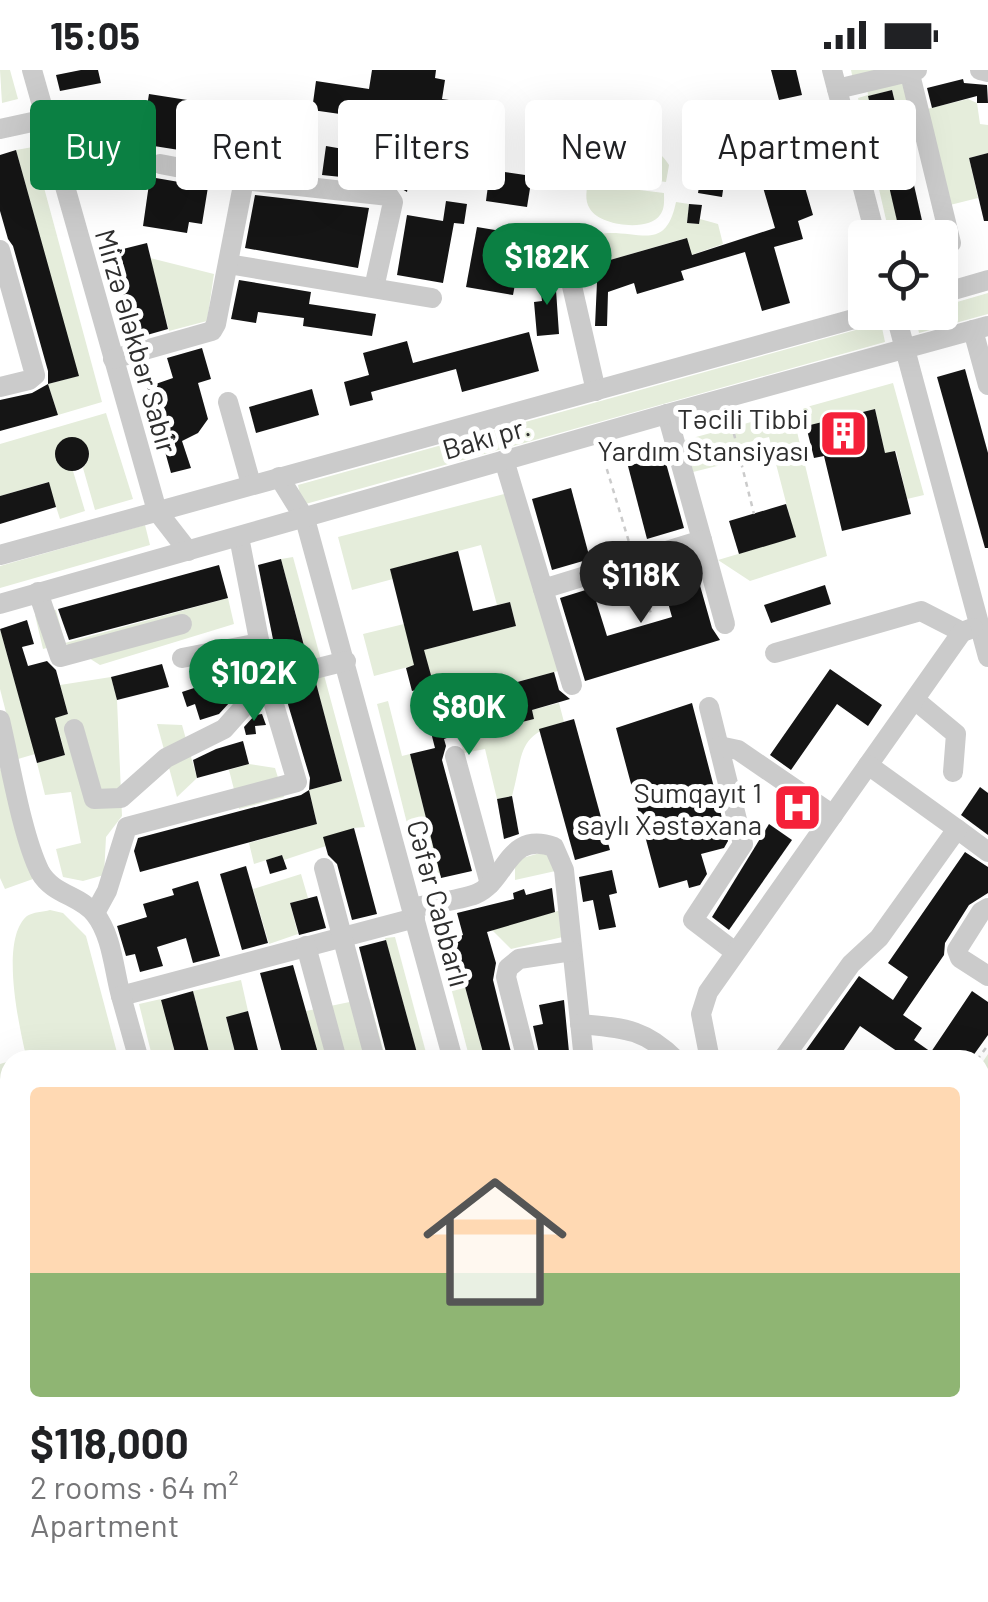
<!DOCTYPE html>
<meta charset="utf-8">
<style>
:root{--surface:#fff;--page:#f2f2f2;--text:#202124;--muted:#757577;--accent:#0b8043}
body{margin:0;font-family:Barlow,sans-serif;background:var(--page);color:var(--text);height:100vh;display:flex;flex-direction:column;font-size:38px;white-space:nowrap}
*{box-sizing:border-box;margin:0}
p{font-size:32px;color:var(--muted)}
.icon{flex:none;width:55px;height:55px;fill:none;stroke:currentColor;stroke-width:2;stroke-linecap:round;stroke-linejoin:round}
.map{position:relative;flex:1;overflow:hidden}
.drawer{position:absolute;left:0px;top:980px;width:990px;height:552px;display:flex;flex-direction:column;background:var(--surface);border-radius:30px 30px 0 0;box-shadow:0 10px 40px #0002}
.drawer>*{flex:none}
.hud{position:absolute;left:30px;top:30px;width:930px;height:90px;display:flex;gap:20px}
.controls{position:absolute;left:848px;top:150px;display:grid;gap:20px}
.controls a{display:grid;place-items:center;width:110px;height:110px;border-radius:10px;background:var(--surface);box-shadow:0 10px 40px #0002;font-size:50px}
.price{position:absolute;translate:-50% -85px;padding:0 22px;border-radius:35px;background:var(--accent);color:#fff;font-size:32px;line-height:65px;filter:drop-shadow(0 2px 5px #0008)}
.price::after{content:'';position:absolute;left:50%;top:60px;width:30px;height:22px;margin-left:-15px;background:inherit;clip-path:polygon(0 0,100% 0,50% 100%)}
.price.selected{background:#222;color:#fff}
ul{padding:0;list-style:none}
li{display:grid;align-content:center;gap:20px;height:530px;padding:0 30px}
li span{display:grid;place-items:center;height:310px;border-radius:10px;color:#555}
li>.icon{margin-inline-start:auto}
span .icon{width:180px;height:180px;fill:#fffc;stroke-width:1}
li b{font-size:42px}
.tag{padding:0 35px;border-radius:10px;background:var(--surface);box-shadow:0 10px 40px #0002;font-size:35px;line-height:90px}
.tag.selected{background:var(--accent);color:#fff}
.status{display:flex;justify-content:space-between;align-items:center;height:70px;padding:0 50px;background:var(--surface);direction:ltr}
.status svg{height:28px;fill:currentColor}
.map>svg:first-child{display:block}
</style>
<div class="status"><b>15:05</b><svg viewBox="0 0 49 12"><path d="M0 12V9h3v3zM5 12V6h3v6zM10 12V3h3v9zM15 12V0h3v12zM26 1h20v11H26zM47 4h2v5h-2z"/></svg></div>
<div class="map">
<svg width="988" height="1532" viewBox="0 0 988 1532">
<rect width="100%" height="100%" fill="#fff"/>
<g fill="#e5eddb">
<polygon points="0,0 10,0 18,29 2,33"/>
<polygon points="851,0 909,0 920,44 899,49 892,20 869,26 901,167 890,167 858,28 868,25 866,12 854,14"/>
<polygon points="968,29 977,33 980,54 988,55 988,83 969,88 978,128 950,135 927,39"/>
<path d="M610 72C635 74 655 72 669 95L666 112 617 106 615 117 664 123C664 130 665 139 660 145 649 162 600 156 590 139 584 130 587 120 588 109 590 91 594 80 610 72Z"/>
<polygon points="33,77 102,332 58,345 48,314 78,306 16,80"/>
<path d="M676 132 689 134 687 153 699 154 700 149 718 154 723 174 691 185 686 168 579 199 571 178C582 173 596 163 608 163 643 162 666 180 676 132Z"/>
<polygon points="150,188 214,204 207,251 169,261"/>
<polygon points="988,223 988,244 919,263 915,244 940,242 940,237"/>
<polygon points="881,253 885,272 302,435 298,415"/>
<polygon points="893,313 924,425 907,429 896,381 885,384 875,339 806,356 803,338"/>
<polygon points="792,341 827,486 750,511 718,490 795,467 769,367 718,380 721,395 693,402 685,370"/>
<path d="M106 343 133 429 95 440 83 398C95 385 88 371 72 367L58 375V393L73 401 85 441 60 449 48 412 0 426V374Z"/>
<polygon points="508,423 562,600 438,633 427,592 374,606 363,564 404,554 412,583 516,556 510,532 497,535 481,475 391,499 393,509 352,520 338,467"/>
<polygon points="145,455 150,475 0,518 0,496"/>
<polygon points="293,487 321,590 309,593 281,489"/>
<polygon points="228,528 234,554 100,595 65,573 43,579 35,545 56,540 65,573"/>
<polygon points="0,559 35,684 18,689 0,619"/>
<polygon points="324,605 365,757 354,758 326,776 284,790 282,785 254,794 249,773 317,754 309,720 342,711 314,607"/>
<polygon points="111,607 117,630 122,746 106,767 104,805 83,811 63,807 56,779 81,773 71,722 45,725 37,693 65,685 60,665 43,651 68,644 60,615"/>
<path d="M516 630 522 652 533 649 532 640 559 633 564 652C516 665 524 683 512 726L497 729 485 679 464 683 458 665 483 658V653Z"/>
<polygon points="388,631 402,686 410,684 441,808 422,813 377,634"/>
<polygon points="157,654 182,655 197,708 177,727"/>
<polygon points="249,694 275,698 284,727 239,739 229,700"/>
<polygon points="0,697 33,809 5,819 0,808"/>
<polygon points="551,780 560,800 515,810 515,790"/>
<polygon points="301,804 308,828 290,833 298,864 269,874 253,819"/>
<path d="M50 840 63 843 86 866 119 990H27C18 952 0 869 27 846 33 842 43 842 50 840Z"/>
<polygon points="561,840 567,866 511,879 492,860"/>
<polygon points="395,867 428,990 419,990 385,868"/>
<polygon points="452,869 485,990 470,990 439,872"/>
<polygon points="241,910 248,941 226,948 237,990 211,990 193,921"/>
<polygon points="369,928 386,990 320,990 306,941"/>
<polygon points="161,929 177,990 153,990 139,934"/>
<polygon points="988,984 988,1092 980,1087 980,996"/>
<polygon points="10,991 10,1093 0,1095 0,994"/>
<polygon points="0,1202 10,1209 10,1248 0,1250"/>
<polygon points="0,1295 10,1299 10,1348 0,1351"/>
<polygon points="988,1503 988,1532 895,1532 925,1523 980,1522 980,1505"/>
<polygon points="254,1522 304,1523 306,1532 232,1532"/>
<polygon points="822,1523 904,1523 872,1532 831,1532"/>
</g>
<g fill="#151515">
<polygon points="81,0 98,0 101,13 60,21 56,5"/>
<polygon points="372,0 436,0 435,8 445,10 442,29 463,32 459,61 312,40 316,11 369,19"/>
<polygon points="771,0 796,0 802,25 779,30"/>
<polygon points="963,9 964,13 987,15 988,33 977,33 977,26 932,38 927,18"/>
<polygon points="892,20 899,49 926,168 901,168 868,26"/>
<polygon points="149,24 295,47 287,97 141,74"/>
<polygon points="564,40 627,50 624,68 561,58"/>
<polygon points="783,42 813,145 798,151 803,169 774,177 790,233 762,241 745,182 681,201 684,210 637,224 634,213 608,222 607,256 595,256 597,212 586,216 582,198 687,168 692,185 775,158 744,53"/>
<polygon points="709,56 732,59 722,127 698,123"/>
<polygon points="326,76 412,91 407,122 390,112 322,105"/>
<polygon points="16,80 79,306 48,314 48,301 13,176 8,169 0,141 0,85"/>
<polygon points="988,83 988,151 984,151 969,88"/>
<polygon points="490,100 532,106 527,137 486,131"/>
<polygon points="150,107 208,117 202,154 189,152 187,163 143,156"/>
<polygon points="255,125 369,138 358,198 245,178"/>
<polygon points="446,131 467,134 464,154 454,153 443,213 397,205 407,145 443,151"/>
<polygon points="689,134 702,135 699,154 687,153"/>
<polygon points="477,157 524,165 513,225 466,217"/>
<polygon points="147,173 168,259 133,269 111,182"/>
<polygon points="555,205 559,264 537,266 534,232 542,231 539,207"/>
<polygon points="239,210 311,222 309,234 376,244 372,266 303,256 304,248 258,242 256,253 231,249"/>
<polygon points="529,262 539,301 462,322 456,299 371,322 373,330 350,336 344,312 369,305 363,283 407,271 413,293"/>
<polygon points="202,278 211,309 198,313 208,349 198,363 182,371 191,398 171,403 147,317 173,308 167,288"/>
<polygon points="965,299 988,383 988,478 985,478 937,307"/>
<polygon points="48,314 58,345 0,361 0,330 32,323"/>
<polygon points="312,319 319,345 256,363 249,337"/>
<polygon points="875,339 885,383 895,381 911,444 842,461 824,386 814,388 806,356"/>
<circle cx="72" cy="384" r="17"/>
<polygon points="664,386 684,458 647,469 628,396"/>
<polygon points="49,412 56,437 0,454 0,426"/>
<polygon points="571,418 590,489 552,500 532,429"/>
<polygon points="786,434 796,467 739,484 729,451"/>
<polygon points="458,481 473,541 510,532 516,556 424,580 434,616 412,621 406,598 414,595 390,499"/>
<polygon points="692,487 712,558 720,570 585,611 560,528 592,518 607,566 672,547 658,498"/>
<polygon points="281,489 307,587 278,594 258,495"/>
<polygon points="219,495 228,528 69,570 58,539"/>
<polygon points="825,515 831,534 771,553 764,535"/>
<polygon points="27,550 34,574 22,577 28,596 47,591 56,600 68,644 55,648 65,685 37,693 0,559"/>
<polygon points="249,589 252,604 224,613 230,632 219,644 200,650 195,634 187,637 182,622 209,613 204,598"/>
<polygon points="162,594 169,617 117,630 111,607"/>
<polygon points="830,599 882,635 868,656 837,634 791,700 770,685"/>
<polygon points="554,602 559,620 570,629 532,640 534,649 522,652 519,643 444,669 446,676 442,690 472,801 441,808 410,684 435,678 426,643 493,624 491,619"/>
<polygon points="316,613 342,711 309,720 310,708 284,621"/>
<polygon points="692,633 728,771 724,778 701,784 707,804 700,815 689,818 687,810 659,818 616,658"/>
<polygon points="262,644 266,655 255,656 256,664 246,665 244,657 255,645"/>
<polygon points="574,649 610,780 575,790 539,659"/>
<polygon points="243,671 249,694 197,708 193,690 216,679"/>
<polygon points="980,717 988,723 988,765 961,745"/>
<polygon points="309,720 317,754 140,802 134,781 138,768 301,725"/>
<polygon points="512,726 519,764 504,769 497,729"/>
<polygon points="769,754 792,770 729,860 712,847"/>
<polygon points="354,758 377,844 352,850 337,794 328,785 323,767"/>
<polygon points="965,782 988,797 988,823 969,835 945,873 944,885 903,945 922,958 914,970 931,982 972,921 988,932 988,965 970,990 910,990 860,956 837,990 799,990 859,906 893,930 908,907 888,893"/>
<polygon points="282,785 287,799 270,804 266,790"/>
<polygon points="246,796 268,873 242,880 220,804"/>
<polygon points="612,800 617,823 609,825 616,857 599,860 593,830 583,832 579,807"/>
<polygon points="198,811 220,886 193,893 186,868 157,877 163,896 140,902 135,884 126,886 117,856 147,847 143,834 174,825 172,819"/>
<polygon points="552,818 555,842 487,862 496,893 493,910 513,990 485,990 452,869 463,865 457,843 514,829 513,823 524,819 526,825"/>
<polygon points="317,826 326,858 299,865 290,833"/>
<polygon points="386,870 419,990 388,990 359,877"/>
<polygon points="293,895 306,941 320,990 284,990 260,903"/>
<polygon points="193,921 211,990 177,990 161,930"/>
<polygon points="564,930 569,982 540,988 533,956 543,954 539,935"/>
<polygon points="248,941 259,984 237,990 226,947"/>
</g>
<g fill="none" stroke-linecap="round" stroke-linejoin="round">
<g stroke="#cbcbcb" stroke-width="2.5" stroke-dasharray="5 5" stroke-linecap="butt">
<polyline points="729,344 754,444"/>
<polyline points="601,380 629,472"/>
<polyline points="640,509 652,547"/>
<polyline points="977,990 988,975"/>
<polyline points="980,1015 988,1021"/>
<polyline points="0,1443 10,1440"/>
<polyline points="0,1453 10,1451"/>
<polyline points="980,1493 988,1491"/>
<polyline points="830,1526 862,1522"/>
</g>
<g stroke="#cbcbcb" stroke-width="20">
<polyline points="32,0 157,441 188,481"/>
<polyline points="832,0 876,168"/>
<polyline points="909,0 951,173"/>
<polyline points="980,0 988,2"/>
<polyline points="837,19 917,0"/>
<polyline points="0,59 46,49"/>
<polyline points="244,110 389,126 393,132 374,218"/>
<polyline points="561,168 596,321"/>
<polyline points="0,180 35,305 29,310 0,317"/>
<polyline points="228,194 432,228"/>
<polyline points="940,224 988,210"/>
<polyline points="895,242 988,587"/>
<polyline points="973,260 988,315"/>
<polyline points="113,289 212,261 216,254 244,110 160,94"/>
<polyline points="228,332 251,414"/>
<polyline points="504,390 543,519 702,470 667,344"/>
<polyline points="279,407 305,449 453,990"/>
<polyline points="239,467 267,611 346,591"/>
<polyline points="702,470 725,554"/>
<polyline points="0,485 879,242"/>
<polyline points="543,519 572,615"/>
<polyline points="38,522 60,587 182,554"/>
<polyline points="0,534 667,344 988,256"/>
<polyline points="775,583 921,541 962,562 973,558"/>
<polyline points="182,588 260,573"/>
<polyline points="915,630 956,664 953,702"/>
<polyline points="709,637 743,774 693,850 735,882"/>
<path d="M0 650C10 692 22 766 40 802 53 825 80 825 95 844 112 865 114 901 121 926L415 848"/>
<polyline points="74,659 94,729 121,728 166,688 224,659 267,611 297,712 127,757 107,821 95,843"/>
<polyline points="719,676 738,680 833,745"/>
<polyline points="455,686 490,814"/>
<polyline points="957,759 988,782"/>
<polyline points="324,798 375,990"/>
<path d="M412 838C432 833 457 831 476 824 507 811 507 760 554 777L564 800 584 990"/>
<polyline points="988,838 981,842 957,880 960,888 988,906"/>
<polyline points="306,876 337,990"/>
<polyline points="121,926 139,990"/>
<path d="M580 954C623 958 644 958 676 990"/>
<polyline points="527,990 506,907 508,898 519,889 572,881"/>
<polyline points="710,990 701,944 708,922 962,562"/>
<polyline points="782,990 851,894 879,868 957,759 868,695"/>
<polyline points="0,1126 10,1160"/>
<polyline points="980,1238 988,1280"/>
<polyline points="980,1322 988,1302"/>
<polyline points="384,1522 397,1524"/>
<polyline points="789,1522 798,1532"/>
<polyline points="115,1532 148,1522"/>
<polyline points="165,1532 167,1522"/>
<polyline points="222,1532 223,1522"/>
<polyline points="521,1532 522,1522"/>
<polyline points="597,1532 599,1522"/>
<polyline points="666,1532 668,1522"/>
<polyline points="741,1532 743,1522"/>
</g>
<g stroke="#a6a6a6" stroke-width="25">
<polyline points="980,1143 988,1141"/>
<polyline points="980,1222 988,1220"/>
<polyline points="0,1409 10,1406"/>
<polyline points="0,1487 10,1484"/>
</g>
</g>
<defs>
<symbol id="building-square" viewBox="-11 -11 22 22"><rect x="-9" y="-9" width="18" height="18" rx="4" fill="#f52039" stroke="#fff"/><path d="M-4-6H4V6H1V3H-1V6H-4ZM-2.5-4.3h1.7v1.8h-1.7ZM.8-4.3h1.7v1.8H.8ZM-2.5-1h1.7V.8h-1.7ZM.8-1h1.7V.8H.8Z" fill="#fff"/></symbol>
<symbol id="hospital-square" viewBox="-11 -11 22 22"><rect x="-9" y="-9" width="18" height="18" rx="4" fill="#f52039" stroke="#fff"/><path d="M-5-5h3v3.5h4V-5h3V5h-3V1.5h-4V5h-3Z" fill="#fff"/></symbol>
</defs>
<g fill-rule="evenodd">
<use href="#building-square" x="816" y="336" width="55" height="55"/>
<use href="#hospital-square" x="770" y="710" width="55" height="55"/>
</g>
<g text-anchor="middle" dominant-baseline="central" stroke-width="10" stroke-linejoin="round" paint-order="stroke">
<g font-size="28" fill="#2e2e2e" stroke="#fff">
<text transform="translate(137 271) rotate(74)">Mirzə Ələkbər Sabir</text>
<text transform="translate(486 367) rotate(-16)">Bakı pr.</text>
<text transform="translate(439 833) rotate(75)">Cəfər Cabbarlı</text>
</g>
<g font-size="28" fill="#2e2e2e" stroke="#fff" text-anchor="end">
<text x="809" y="348">Təcili Tibbi<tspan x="809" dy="32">Yardım Stansiyası</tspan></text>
<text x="762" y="722">Sumqayıt 1<tspan x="762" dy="32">saylı Xəstəxana</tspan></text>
</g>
</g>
</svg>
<div class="controls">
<a><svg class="icon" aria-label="locate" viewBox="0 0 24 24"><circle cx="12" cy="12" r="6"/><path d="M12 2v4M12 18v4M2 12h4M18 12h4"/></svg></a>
</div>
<b class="price" style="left:547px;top:238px">$182K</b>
<b class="price selected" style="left:641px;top:556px">$118K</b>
<b class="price" style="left:254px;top:654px">$102K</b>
<b class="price" style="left:469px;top:688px">$80K</b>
<div class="hud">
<a class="tag selected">Buy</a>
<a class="tag">Rent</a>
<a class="tag">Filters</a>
<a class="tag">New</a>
<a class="tag">Apartment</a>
</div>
<section class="drawer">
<ul>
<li><span style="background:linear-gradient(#ffd9b3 60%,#8fb573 0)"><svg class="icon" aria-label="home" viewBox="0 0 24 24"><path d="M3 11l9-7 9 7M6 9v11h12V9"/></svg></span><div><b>$118,000</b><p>2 rooms · 64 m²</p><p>Apartment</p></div></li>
</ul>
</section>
</div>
